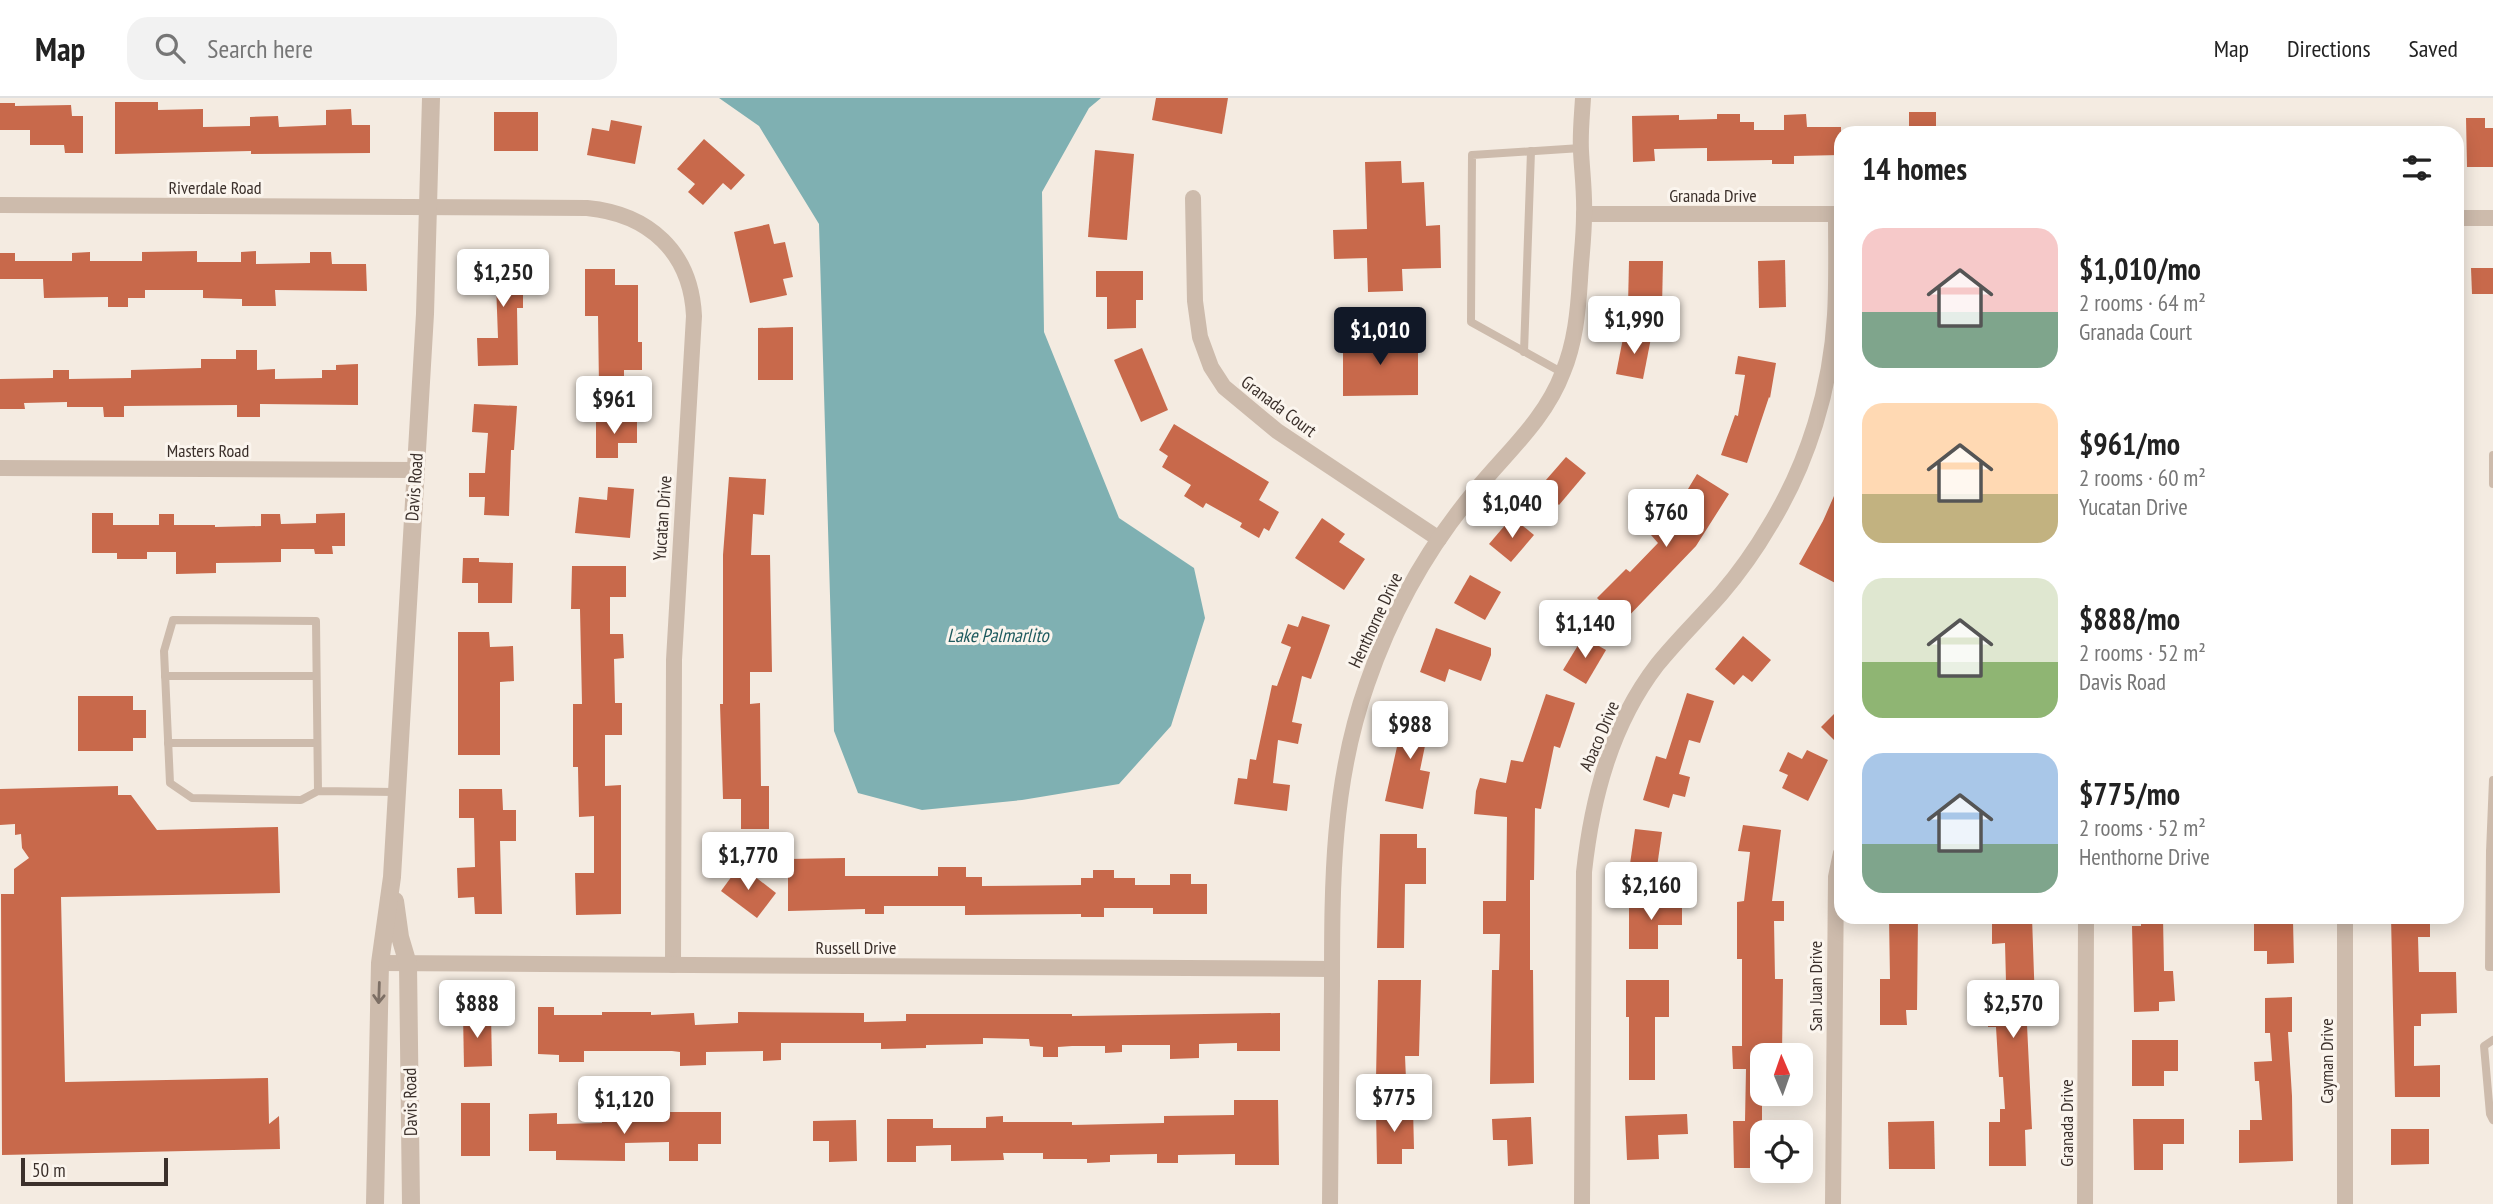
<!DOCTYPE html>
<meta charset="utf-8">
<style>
:root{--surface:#fff;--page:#f2f2f2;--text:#222;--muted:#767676;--line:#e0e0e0;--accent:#111827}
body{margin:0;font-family:"PT Sans Narrow",sans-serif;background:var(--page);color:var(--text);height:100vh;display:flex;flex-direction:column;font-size:26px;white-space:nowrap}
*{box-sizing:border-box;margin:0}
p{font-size:23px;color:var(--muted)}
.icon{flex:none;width:38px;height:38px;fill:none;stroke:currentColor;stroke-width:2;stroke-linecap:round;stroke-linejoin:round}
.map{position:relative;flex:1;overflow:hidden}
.details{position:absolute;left:1834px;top:28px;width:630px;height:798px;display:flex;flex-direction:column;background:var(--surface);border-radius:21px;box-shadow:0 4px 18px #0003}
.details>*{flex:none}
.needle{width:46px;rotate:358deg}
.buttons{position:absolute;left:1750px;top:945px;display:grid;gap:14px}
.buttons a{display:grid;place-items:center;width:63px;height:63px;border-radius:14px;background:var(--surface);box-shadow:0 4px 18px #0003;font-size:35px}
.scale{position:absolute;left:21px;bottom:18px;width:147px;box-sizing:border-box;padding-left:7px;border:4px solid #3b302b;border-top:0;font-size:19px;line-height:24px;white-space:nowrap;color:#3b302b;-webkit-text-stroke:5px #fbf5ee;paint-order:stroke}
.price{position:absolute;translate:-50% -60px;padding:0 16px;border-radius:7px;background:#fff;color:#222;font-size:23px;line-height:46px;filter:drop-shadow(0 2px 4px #0008)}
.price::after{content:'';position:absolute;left:50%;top:42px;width:21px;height:16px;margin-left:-10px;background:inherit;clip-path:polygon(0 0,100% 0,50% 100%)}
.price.current{background:var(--accent);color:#fff}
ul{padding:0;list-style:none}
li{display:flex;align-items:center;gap:21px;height:175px;padding:0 28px}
li span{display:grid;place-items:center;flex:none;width:196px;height:140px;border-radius:21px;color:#555}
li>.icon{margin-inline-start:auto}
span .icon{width:84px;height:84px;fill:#fffc;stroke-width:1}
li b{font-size:30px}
h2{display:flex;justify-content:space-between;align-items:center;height:84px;padding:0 28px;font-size:30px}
header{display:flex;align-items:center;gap:42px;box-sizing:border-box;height:98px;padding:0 35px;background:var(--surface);border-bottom:2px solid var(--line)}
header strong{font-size:33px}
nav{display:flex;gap:38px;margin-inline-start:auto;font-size:24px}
.search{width:490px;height:63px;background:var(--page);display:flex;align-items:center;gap:18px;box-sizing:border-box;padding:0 24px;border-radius:21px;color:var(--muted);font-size:26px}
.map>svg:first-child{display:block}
</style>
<header>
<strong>Map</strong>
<div class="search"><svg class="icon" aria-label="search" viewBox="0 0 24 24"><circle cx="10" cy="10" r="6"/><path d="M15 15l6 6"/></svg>Search here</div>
<nav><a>Map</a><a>Directions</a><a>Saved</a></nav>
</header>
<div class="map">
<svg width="2493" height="1106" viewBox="0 0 2493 1106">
<rect width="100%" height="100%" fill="#f4ebe1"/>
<polygon fill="#7fb0b2" points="719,0 1101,0 1089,10 1042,94 1044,234 1119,420 1194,470 1205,520 1171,628 1119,686 1022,702 922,712 858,695 834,633 819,126 759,28"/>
<g fill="#c8694b">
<polygon points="1156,0 1228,0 1222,36 1152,22"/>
<polygon points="115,4 158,4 158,12 203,11 203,29 250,28 250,19 278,18 279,29 326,27 326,12 351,11 352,27 370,27 370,55 251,56 251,53 115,56"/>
<polygon points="0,5 15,5 15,8 71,7 72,18 83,18 83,55 65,55 64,47 30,47 30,32 0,32"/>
<rect x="494" y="14" width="44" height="39"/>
<rect x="1909" y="14" width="27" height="21"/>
<polygon points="1717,16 1740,16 1740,24 1754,24 1754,32 1784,32 1784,17 1806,16 1807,29 1841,29 1841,57 1794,58 1794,66 1772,66 1772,62 1707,63 1707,50 1654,51 1655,63 1633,64 1632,18 1679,17 1679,22 1717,21"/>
<polygon points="2466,20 2485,20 2485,30 2493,30 2493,69 2467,69"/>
<polygon points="611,22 642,28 635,66 587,57 592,30 609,33"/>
<polygon points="704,41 745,77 731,92 723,85 703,107 688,94 695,86 677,71"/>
<polygon points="1095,52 1134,56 1127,142 1088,139"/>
<polygon points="1401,63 1402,85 1424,84 1426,128 1440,127 1441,170 1402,171 1403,193 1368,194 1367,160 1334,161 1333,132 1367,131 1365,64"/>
<polygon points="769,126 774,146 785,144 793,179 783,181 787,197 750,205 734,134"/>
<polygon points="197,153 197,164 241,164 241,154 256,153 256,166 310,165 310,154 331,154 332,166 366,166 367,193 275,192 276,208 242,208 242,201 203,200 203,192 145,192 145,200 128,200 128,209 108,209 108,199 44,200 43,181 0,181 0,155 15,155 15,163 72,163 72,155 90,154 90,163 142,163 142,154"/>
<polygon points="482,157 523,157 523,210 517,210 518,267 478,268 477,240 498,240 496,185 482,185"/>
<polygon points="1785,162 1786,209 1759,210 1758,163"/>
<polygon points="1629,163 1663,163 1662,209 1628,208"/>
<polygon points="2471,170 2493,170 2493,196 2472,196"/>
<polygon points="585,171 615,171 615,187 638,187 638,244 642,244 642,272 624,272 624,289 599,289 598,218 585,218"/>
<polygon points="1096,173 1143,173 1143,202 1136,202 1136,230 1107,231 1107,199 1096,199"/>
<polygon points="793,229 793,282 758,282 758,230"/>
<polygon points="1624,235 1651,240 1643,281 1616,276"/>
<polygon points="1343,241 1418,241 1418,297 1343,298"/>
<polygon points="1142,250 1168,312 1141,324 1114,262"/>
<polygon points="236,252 257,252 257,272 275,271 275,281 322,280 322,272 336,272 336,267 358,266 358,307 260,306 260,319 237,319 237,307 124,308 124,319 104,319 103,309 67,309 67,304 24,305 25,311 0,311 0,281 53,280 53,272 69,272 69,281 131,280 131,272 201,270 201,261 236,261"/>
<polygon points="1738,258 1776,265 1770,300 1769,299 1747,365 1721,357 1735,317 1738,318 1745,277 1735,276"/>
<polygon points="474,306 517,308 514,352 511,352 509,418 484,417 485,399 469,399 469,375 485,375 488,335 472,334"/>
<polygon points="596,320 637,321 637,345 618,345 618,360 596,360"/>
<polygon points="1174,326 1269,384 1259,402 1279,414 1269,433 1264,430 1259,440 1240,429 1242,425 1206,405 1203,410 1184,398 1191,387 1162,369 1168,358 1159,352"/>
<polygon points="1566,359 1586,375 1559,407 1539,390"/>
<polygon points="1697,376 1729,396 1696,448 1622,525 1597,500 1626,471 1630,474 1658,445 1651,437 1690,398 1685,396"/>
<polygon points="729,379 766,381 764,417 753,416 751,457 770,457 772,574 750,574 750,606 760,605 761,688 769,688 769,731 741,731 741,701 723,701 720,606 723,606 723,457"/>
<polygon points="1841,382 1841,488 1799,466 1823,423"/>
<polygon points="608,389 634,391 630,440 575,435 579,399 607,402"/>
<polygon points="92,415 113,415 113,427 159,427 159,416 174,416 174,427 215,427 215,429 261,428 261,416 280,416 281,426 316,425 316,416 345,415 345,448 332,448 333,456 315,456 314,451 281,451 281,464 216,465 216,475 176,476 176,454 147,454 147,461 117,461 117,455 92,455"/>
<polygon points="1512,419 1534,437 1511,464 1489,446"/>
<polygon points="1322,420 1345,436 1339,444 1365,461 1344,492 1295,460"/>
<polygon points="463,460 479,460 479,464 513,465 512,505 478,505 478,485 462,485"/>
<polygon points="572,468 626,468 626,499 610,499 610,536 623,536 624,560 614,561 615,605 622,605 622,637 605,637 605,688 621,687 621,816 576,817 575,775 594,775 594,718 579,719 578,669 573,669 573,606 582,606 580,511 571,511"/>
<polygon points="1470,477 1501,494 1485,522 1454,505"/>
<polygon points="1302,518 1330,527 1311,581 1302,578 1292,624 1302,626 1298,646 1278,642 1273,685 1290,687 1287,713 1234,706 1238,680 1247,681 1250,661 1256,662 1272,587 1277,588 1291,549 1281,545 1288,526 1298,529"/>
<polygon points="1436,530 1491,550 1491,557 1481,583 1449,571 1445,584 1420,574"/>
<polygon points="458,534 489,534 490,549 513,548 514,583 500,584 500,657 458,657"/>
<polygon points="1743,538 1771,562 1752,584 1743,577 1734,587 1715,571"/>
<polygon points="1583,539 1606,552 1586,586 1563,572"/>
<polygon points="1687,595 1714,603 1700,645 1689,642 1679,676 1690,679 1685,699 1673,696 1669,710 1643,702 1656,658 1666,661"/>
<polygon points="1546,596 1575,605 1560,650 1554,648 1541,711 1535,710 1534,782 1530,782 1530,872 1533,872 1534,985 1490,986 1492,872 1499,872 1500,836 1483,836 1483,803 1506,803 1507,719 1474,716 1476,693 1480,680 1506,685 1511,662 1523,664"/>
<polygon points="78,598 133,598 133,612 146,612 146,640 133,640 133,653 78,653"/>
<polygon points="1406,608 1432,614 1420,672 1430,674 1423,711 1385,703"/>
<polygon points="1841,609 1841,649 1821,629"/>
<polygon points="1807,652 1828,662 1808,703 1782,690 1788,677 1779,673 1788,654 1802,661"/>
<polygon points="118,688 118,697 131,697 157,732 278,729 280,795 61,799 65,984 268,980 269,1026 279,1018 280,1051 2,1057 1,796 14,796 14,771 29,760 22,750 21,736 15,737 15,726 0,727 0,691"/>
<polygon points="459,691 502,691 503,712 516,712 516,743 500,743 502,816 475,816 474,799 458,800 457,770 475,769 474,720 459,720"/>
<polygon points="1743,727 1781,732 1772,803 1784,803 1784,823 1774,823 1775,881 1783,881 1782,957 1762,957 1762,1070 1734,1070 1733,1023 1745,1023 1746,971 1733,971 1732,948 1742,948 1742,861 1737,861 1737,804 1744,803 1750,754 1738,753"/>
<polygon points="1635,731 1662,734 1656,776 1629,773"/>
<polygon points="1380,736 1417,736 1417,750 1426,750 1426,786 1405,786 1404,850 1377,850"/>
<polygon points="845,760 845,778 938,778 938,769 966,769 966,779 982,779 982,788 1081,787 1081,780 1093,780 1093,772 1114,772 1114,780 1135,780 1135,787 1170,787 1170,776 1191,776 1191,786 1207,786 1207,816 1153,816 1153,810 1104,810 1104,819 1081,819 1081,816 965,817 965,808 884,808 884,816 865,816 865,811 788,813 788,761"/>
<polygon points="740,767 776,795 757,820 721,793"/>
<polygon points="1663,803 1682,803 1682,827 1658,827 1658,851 1629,851 1629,804"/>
<polygon points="1889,819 1918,819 1917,912 1906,912 1907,927 1880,927 1880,881 1890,881"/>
<polygon points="1992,819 2032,819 2035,906 2026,906 2032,1031 2025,1032 2026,1068 1989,1068 1989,1024 2000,1024 2000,1011 2005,1011 2003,979 1999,979 1996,929 1988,929 1988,910 1992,910 1991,884 2006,884 2005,845 1992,846"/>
<polygon points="2141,819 2163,819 2164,873 2173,873 2175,903 2159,904 2159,913 2134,914 2132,828 2141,828"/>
<polygon points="2391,819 2430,819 2430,839 2418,839 2419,874 2456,874 2457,915 2421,916 2421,928 2414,928 2414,968 2440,967 2440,999 2395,999"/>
<polygon points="2293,823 2294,865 2267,866 2267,853 2254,853 2254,824"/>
<polygon points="1378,882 1421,882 1419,958 1405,958 1406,981 1376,981"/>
<polygon points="1626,882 1669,882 1669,919 1655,919 1655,982 1629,982 1629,919 1626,919"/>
<polygon points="2292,899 2292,934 2288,934 2292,998 2293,1063 2239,1065 2239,1032 2250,1032 2250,1022 2262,1022 2259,983 2255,983 2254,964 2272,963 2270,935 2265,935 2265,900"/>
<polygon points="538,909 554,909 554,917 602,917 602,914 651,914 651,917 694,915 695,927 738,925 738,914 864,915 864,924 906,923 906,916 1072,916 1072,918 1280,915 1280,953 1237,953 1237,945 1199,946 1199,960 1170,961 1170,947 1122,947 1122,954 1105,955 1105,948 1072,948 1058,949 1058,959 1043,959 1043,949 1030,948 1029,941 983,940 983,946 926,947 926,950 881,951 881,945 781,945 781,962 763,963 763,953 706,954 706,967 680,968 680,954 672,953 584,953 584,964 559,964 559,957 538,956"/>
<polygon points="463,915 491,915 492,968 464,969"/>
<polygon points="2132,942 2178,942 2178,973 2164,973 2164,988 2132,988"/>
<polygon points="1234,1002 1278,1002 1279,1067 1235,1067 1235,1056 1178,1057 1178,1065 1157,1065 1157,1056 1110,1057 1110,1064 1087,1065 1087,1061 1043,1061 1043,1055 1003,1055 1004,1062 951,1063 951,1047 916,1048 916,1064 887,1064 887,1021 933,1021 933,1030 986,1030 986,1019 1003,1018 1003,1024 1072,1024 1072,1027 1164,1025 1164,1018 1234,1017"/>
<rect x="461" y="1005" width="29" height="53"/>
<polygon points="1413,1010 1414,1051 1402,1051 1402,1066 1377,1066 1376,1011"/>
<polygon points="668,1014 721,1014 721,1046 698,1046 698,1063 669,1063 669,1044 625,1045 625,1063 556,1062 556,1053 529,1053 529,1016 557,1015 557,1026 602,1025 602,1022 668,1021"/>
<polygon points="1687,1016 1688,1036 1658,1037 1659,1061 1627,1062 1625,1018"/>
<polygon points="1531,1019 1533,1066 1508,1068 1507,1042 1493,1042 1492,1021"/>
<polygon points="2133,1021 2184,1021 2184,1046 2163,1046 2163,1072 2134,1072"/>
<polygon points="856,1022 857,1063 829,1064 829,1043 813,1043 813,1023"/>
<polygon points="1934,1023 1935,1071 1889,1071 1888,1024"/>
<polygon points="2391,1031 2429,1031 2429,1066 2391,1067"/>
</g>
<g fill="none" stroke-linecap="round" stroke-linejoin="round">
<g stroke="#cdbbac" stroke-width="8">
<polyline points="1524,254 1531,53"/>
<polyline points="1563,275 1471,224 1472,57 1581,50"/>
<polyline points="2493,357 2493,386"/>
<polyline points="165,578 316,578"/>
<polyline points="168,645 316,645"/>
<polyline points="318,693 316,523 173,522 164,553 170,685 192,700 301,702 318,693 395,694"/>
<polyline points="2490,754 2493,682"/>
<polyline points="2493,754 2490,754 2489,869 2493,869"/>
<polyline points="2493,942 2484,948 2490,1016 2493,1022"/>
</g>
<g stroke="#cdbbac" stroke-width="16">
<polyline points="1193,100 1195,203 1200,239 1211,269 1224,289 1277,333 1439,441"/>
<path d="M0 107 587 110C649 116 691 154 694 218L674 562 673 867"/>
<polyline points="1584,116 1841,116"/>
<polyline points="2457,120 2493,120"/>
<polyline points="0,370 415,372"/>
<polyline points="2345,819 2345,1106"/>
<polyline points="380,865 1332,871"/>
<path d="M1330 1106C1331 1033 1331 961 1332 888 1332 784 1332 685 1367 586 1391 516 1428 449 1476 392 1507 354 1545 322 1563 274 1575 245 1578 214 1580 182 1581 161 1584 139 1584 118 1585 96 1582 74 1581 53 1580 35 1582 18 1583 0"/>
<path d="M1582 1106 1584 774C1592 700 1611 627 1657 567 1677 542 1700 520 1721 496 1739 475 1756 451 1770 427 1808 365 1831 290 1835 217 1837 183 1836 150 1836 116"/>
<polyline points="1833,1106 1836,779 1841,755"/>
<polyline points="2085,1106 2086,819"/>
</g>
<g stroke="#cdbbac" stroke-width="18">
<polyline points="395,803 400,839 408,866 411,1106"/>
<polyline points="375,1106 380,865 392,779 425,216 431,0"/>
</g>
</g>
<defs><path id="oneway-shaft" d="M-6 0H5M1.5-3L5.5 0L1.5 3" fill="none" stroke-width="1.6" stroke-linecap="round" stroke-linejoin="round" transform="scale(1.75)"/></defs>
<use stroke="#7d6f65" href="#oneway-shaft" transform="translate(379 895) rotate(92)"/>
<g text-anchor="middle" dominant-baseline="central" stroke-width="6" stroke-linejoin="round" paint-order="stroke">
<g font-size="18" fill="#3b302b" stroke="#fbf5ee">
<text x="215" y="89">Riverdale Road</text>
<text x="1713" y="97">Granada Drive</text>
<text transform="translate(1279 308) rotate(37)">Granada Court</text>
<text x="208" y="352">Masters Road</text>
<text transform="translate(414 389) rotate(-86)">Davis Road</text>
<text transform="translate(662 420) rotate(-86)">Yucatan Drive</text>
<text transform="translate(1375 522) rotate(-65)">Henthorne Drive</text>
<text transform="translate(1599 638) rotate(-67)">Abaco Drive</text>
<text x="856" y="849">Russell Drive</text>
<text transform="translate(1815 888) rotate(-90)">San Juan Drive</text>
<text transform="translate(2326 963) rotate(-90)">Cayman Drive</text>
<text transform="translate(410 1004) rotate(-91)">Davis Road</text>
<text transform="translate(2066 1025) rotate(-90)">Granada Drive</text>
</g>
<g font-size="19" font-style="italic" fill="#1f5a5e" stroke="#fbf5ee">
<text x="998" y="537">Lake Palmarlito</text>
</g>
</g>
</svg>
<div class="buttons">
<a><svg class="needle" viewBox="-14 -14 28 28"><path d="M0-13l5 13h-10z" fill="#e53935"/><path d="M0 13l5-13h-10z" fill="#767676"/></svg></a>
<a><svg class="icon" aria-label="locate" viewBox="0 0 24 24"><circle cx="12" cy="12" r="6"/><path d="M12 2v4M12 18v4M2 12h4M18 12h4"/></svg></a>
</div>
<div class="scale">50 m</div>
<b class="price" style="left:503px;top:211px">$1,250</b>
<b class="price" style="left:1634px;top:258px">$1,990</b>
<b class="price current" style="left:1380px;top:269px">$1,010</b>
<b class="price" style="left:614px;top:338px">$961</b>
<b class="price" style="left:1512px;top:442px">$1,040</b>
<b class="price" style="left:1666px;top:451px">$760</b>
<b class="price" style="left:1585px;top:562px">$1,140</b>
<b class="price" style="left:1410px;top:663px">$988</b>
<b class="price" style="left:748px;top:794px">$1,770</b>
<b class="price" style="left:1651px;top:824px">$2,160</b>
<b class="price" style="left:477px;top:942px">$888</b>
<b class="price" style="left:2013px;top:942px">$2,570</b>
<b class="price" style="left:1394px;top:1036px">$775</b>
<b class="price" style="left:624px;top:1038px">$1,120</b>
<section class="details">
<h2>14 homes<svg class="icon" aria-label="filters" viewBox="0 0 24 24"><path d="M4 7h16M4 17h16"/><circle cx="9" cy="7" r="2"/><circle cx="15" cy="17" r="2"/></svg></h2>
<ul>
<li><span style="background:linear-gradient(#f6c9c9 60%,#7fa58c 0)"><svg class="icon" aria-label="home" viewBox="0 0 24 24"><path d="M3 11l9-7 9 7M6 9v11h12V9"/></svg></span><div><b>$1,010/mo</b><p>2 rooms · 64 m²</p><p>Granada Court</p></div></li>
<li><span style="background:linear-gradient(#ffd9b3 65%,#c2b280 0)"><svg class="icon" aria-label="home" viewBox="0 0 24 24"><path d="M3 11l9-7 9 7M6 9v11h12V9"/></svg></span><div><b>$961/mo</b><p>2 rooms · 60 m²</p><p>Yucatan Drive</p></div></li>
<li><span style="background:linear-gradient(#dfe7d0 60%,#8fb573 0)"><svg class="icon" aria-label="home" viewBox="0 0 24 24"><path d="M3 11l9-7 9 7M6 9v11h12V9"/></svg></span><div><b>$888/mo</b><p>2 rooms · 52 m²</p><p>Davis Road</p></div></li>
<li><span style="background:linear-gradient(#a9c7e8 65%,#7fa58c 0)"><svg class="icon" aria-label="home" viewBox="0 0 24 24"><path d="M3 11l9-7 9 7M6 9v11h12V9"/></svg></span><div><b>$775/mo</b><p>2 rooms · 52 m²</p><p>Henthorne Drive</p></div></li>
</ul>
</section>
</div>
